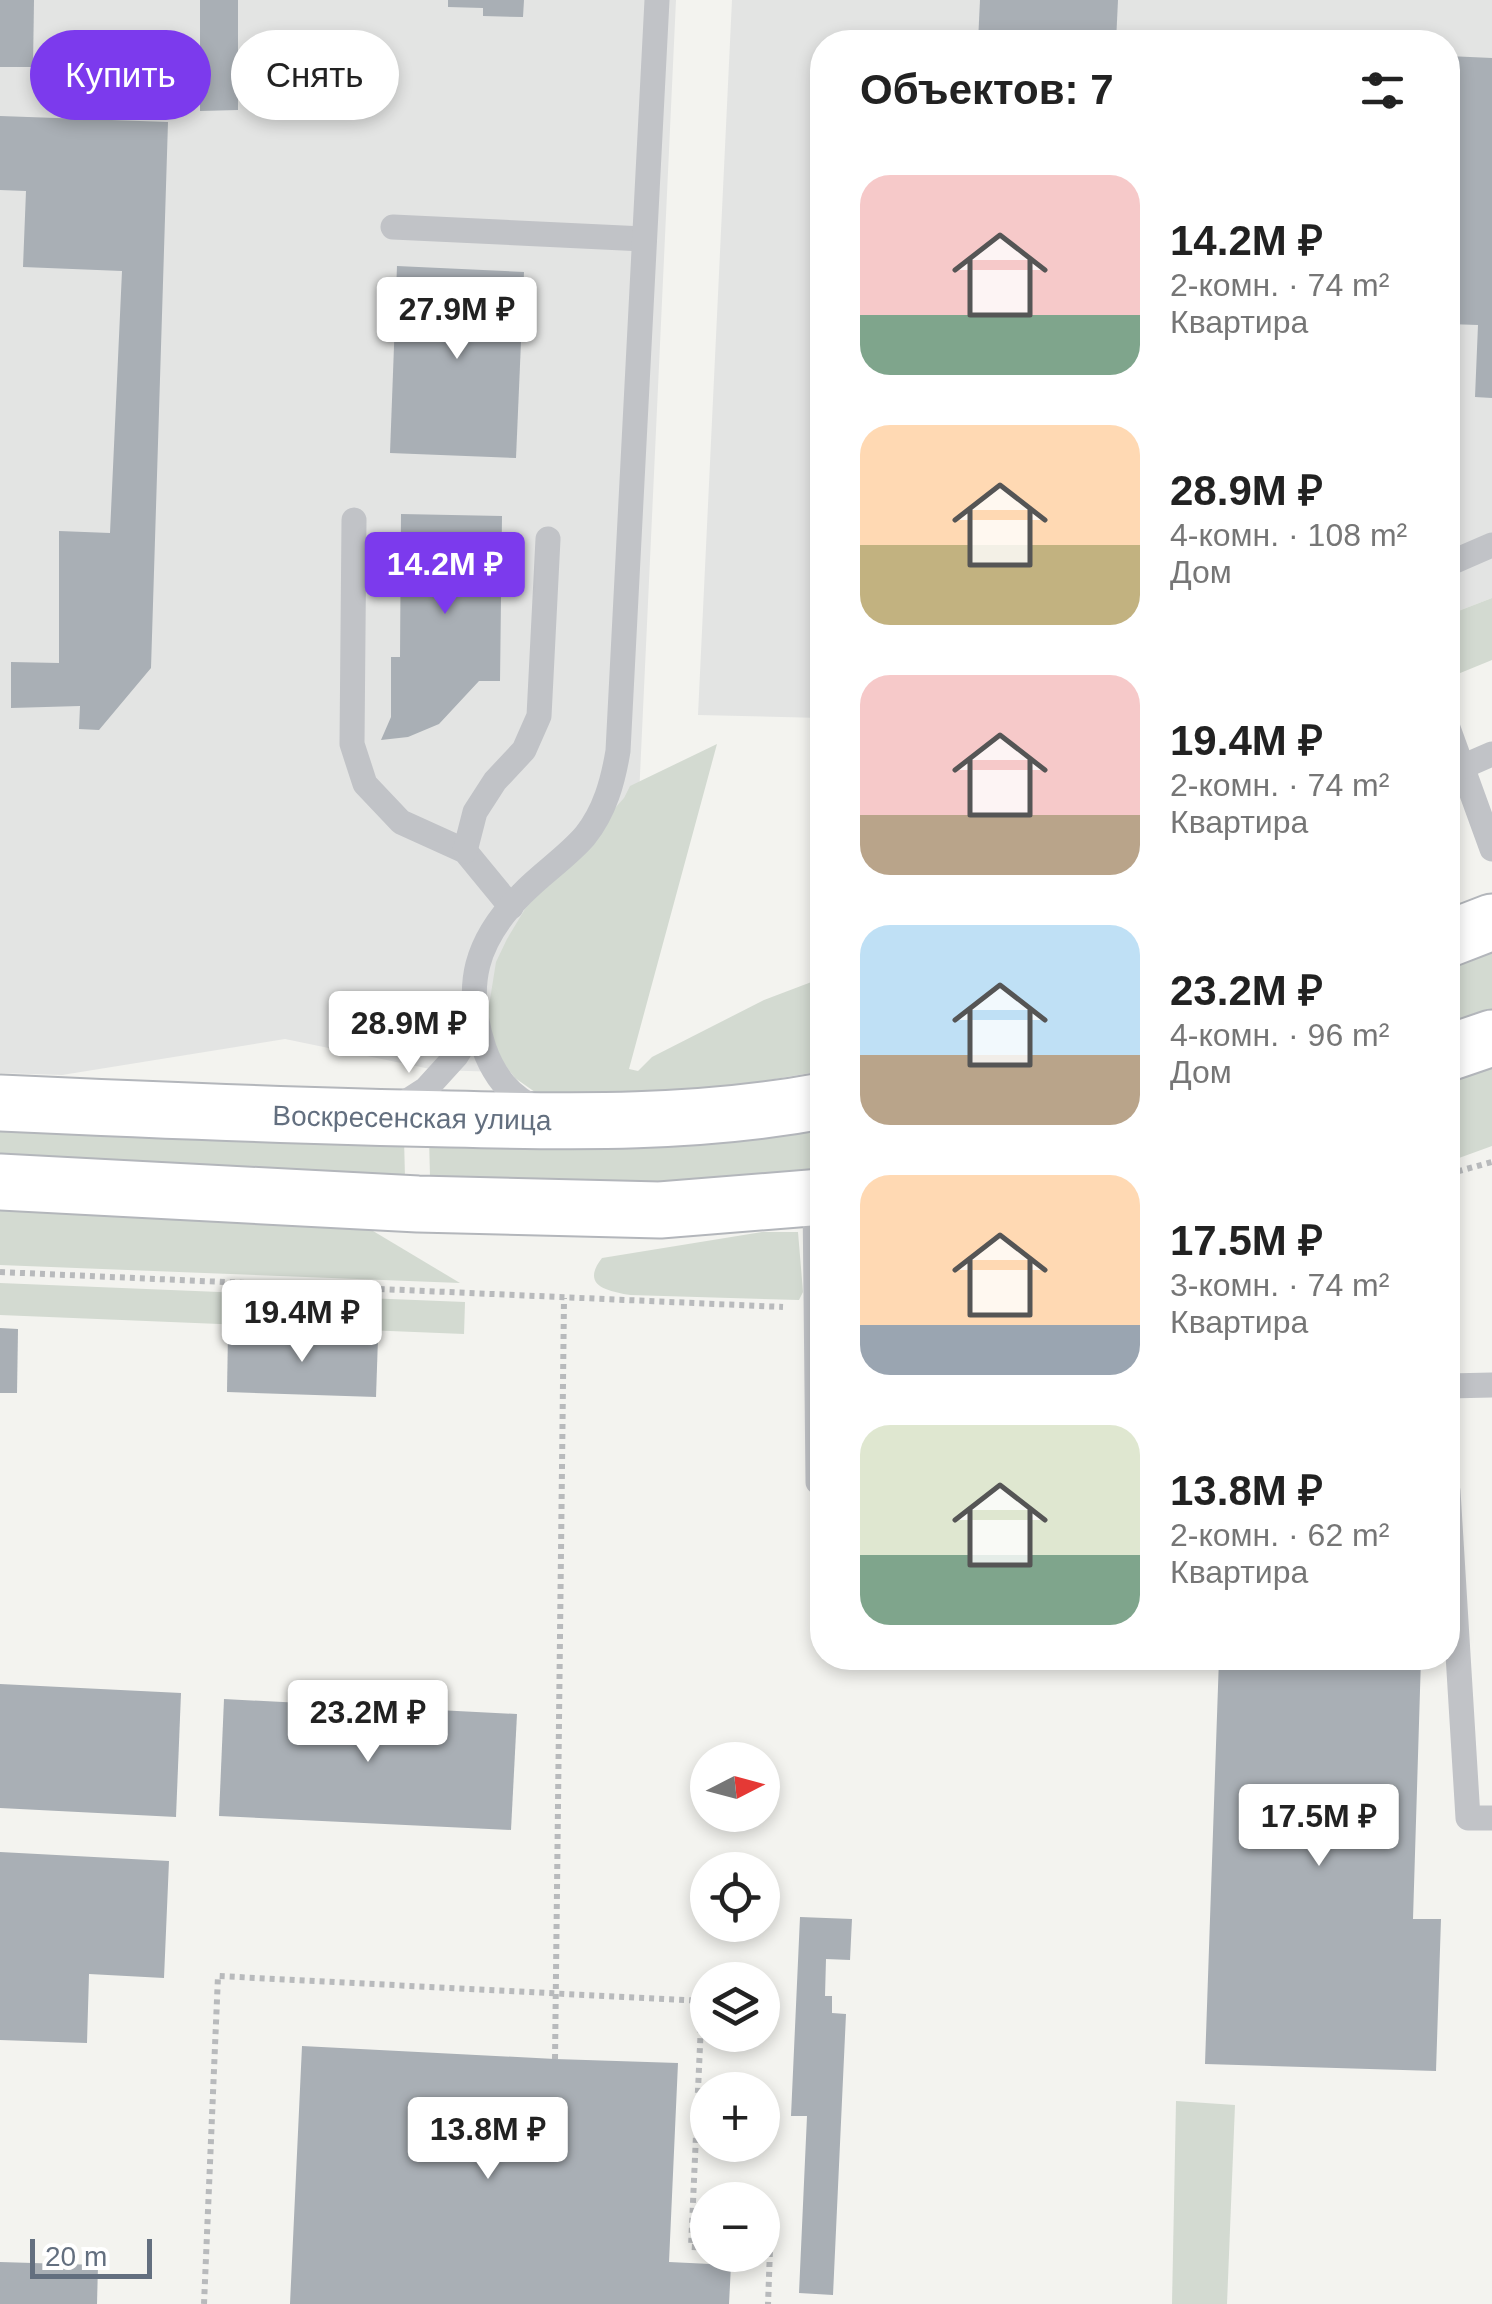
<!DOCTYPE html>
<html lang="ru">
<meta charset="utf-8">
<style>
:root{--surface:#fff;--page:#f2f2f2;--text:#222;--muted:#767676;--accent:#7c3aed}
body{margin:0;font-family:Arial,sans-serif;background:var(--page);color:var(--text);height:100vh;display:flex;flex-direction:column;font-size:38px;white-space:nowrap}
*{box-sizing:border-box;margin:0}
p{font-size:32px;color:var(--muted)}
.icon{flex:none;width:55px;height:55px;fill:none;stroke:currentColor;stroke-width:2;stroke-linecap:round;stroke-linejoin:round}
.map{position:relative;flex:1;overflow:hidden}
.sheet{position:absolute;left:810px;top:30px;width:650px;height:1640px;display:flex;flex-direction:column;background:var(--surface);border-radius:40px;box-shadow:0 5px 15px #0003}
.sheet>*{flex:none}
.top-card{position:absolute;left:30px;top:30px;width:630px;height:90px;display:flex;gap:20px}
.needle{width:65px;rotate:84deg}
.fabs{position:absolute;left:690px;top:1742px;display:grid;gap:20px}
.fabs a{display:grid;place-items:center;width:90px;height:90px;border-radius:50%;background:var(--surface);box-shadow:0 5px 15px #0003;font-size:50px}
.scale{position:absolute;left:30px;bottom:25px;width:122px;box-sizing:border-box;padding-left:10px;border:5px solid #636f7f;border-top:0;font-size:28px;line-height:35px;white-space:nowrap;color:#636f7f;-webkit-text-stroke:8px #fff;paint-order:stroke}
.price{position:absolute;translate:-50% -85px;padding:0 22px;border-radius:10px;background:#fff;color:#222;font-size:32px;line-height:65px;filter:drop-shadow(0 2px 5px #0008)}
.price::after{content:'';position:absolute;left:50%;top:60px;width:30px;height:22px;margin-left:-15px;background:inherit;clip-path:polygon(0 0,100% 0,50% 100%)}
.price.current{background:var(--accent);color:#fff}
ul{padding:0;list-style:none}
li{display:flex;align-items:center;gap:30px;height:250px;padding:0 50px}
li span{display:grid;place-items:center;flex:none;width:280px;height:200px;border-radius:30px;color:#555}
li>.icon{margin-inline-start:auto}
span .icon{width:120px;height:120px;fill:#fffc;stroke-width:1}
li b{font-size:42px}
h2{display:flex;justify-content:space-between;align-items:center;height:120px;padding:0 50px;font-size:42px}
.pill{padding:0 35px;border-radius:45px;background:var(--surface);box-shadow:0 5px 15px #0003;font-size:35px;line-height:90px}
.pill.current{background:var(--accent);color:#fff}
.map>svg:first-child{display:block}
</style>
<div class="map">
<svg width="1492" height="2304" viewBox="0 0 1492 2304">
<rect width="100%" height="100%" fill="#f3f3ef"/>
<g fill="#e3e4e3">
<polygon points="0,0 676,0 626,1076 435,1070 285,1039 62,1075 0,1073"/>
<polygon points="732,0 1492,0 1492,598 1448,615 1448,42 822,42 822,718 698,715"/>
</g>
<g fill="#d3dad1">
<polygon points="1492,598 1492,660 1448,678 1448,615"/>
<polygon points="717,744 629,1069 638,1071 652,1057 764,1000 822,978 822,1071 676,1096 542,1097 515,1078 500,1058 490,1032 488,1012 496,962 507,939 525,909 624,798 630,786"/>
<polygon points="1492,942 1492,1014 1448,1029 1448,959"/>
<polygon points="1492,1064 1492,1146 1448,1162 1448,1081"/>
<polygon points="0,1122 404,1138 405,1178 0,1160"/>
<polygon points="802,1129 822,1133 822,1176 626,1186 430,1177 429,1137"/>
<polygon points="0,1208 358,1222 460,1283 0,1265"/>
<path d="M762 1232H798L803 1292 799 1300 630 1295C608 1291 580 1286 602 1258Z"/>
<polygon points="0,1283 465,1302 464,1334 0,1315"/>
<polygon points="1176,2101 1235,2105 1227,2304 1172,2304"/>
</g>
<g fill="#a9afb5">
<polygon points="0,0 34,0 33,67 0,67"/>
<polygon points="200,0 238,0 238,110 200,111"/>
<polygon points="448,0 524,0 523,17 483,16 483,8 448,7"/>
<polygon points="980,0 1118,0 1116,42 978,42"/>
<polygon points="1448,56 1492,58 1492,398 1475,397 1478,325 1448,324"/>
<polygon points="0,116 168,122 151,668 99,730 79,729 80,706 11,708 11,662 59,663 59,531 110,533 122,271 23,267 26,191 0,190"/>
<polygon points="397,266 524,272 516,458 390,453"/>
<polygon points="401,514 502,516 500,681 479,681 439,724 408,737 381,740 391,717 391,657 400,657"/>
<polygon points="0,1328 18,1329 17,1393 0,1393"/>
<polygon points="228,1333 378,1338 376,1397 227,1392"/>
<polygon points="1219,1658 1421,1658 1413,1919 1441,1919 1436,2071 1205,2064"/>
<polygon points="0,1684 181,1693 176,1817 0,1808"/>
<polygon points="224,1699 517,1714 511,1830 219,1816"/>
<polygon points="0,1852 169,1861 164,1978 89,1974 87,2043 0,2040"/>
<polygon points="800,1917 852,1919 850,1960 826,1959 825,1996 832,1996 832,2013 846,2014 833,2295 799,2293 807,2116 791,2116"/>
<polygon points="302,2046 555,2059 678,2063 669,2262 731,2265 729,2304 290,2304"/>
<polygon points="0,2262 98,2265 97,2304 0,2304"/>
</g>
<g fill="none" stroke-linecap="round" stroke-linejoin="round">
<defs>
<g id="secondary">
<polyline points="1448,939 1492,922"/>
<polyline points="1448,1053 1492,1038"/>
<path d="M0 1103C150 1110 300 1116 450 1119 575 1122 699 1124 822 1101"/>
<polyline points="0,1182 418,1204 660,1210 822,1197"/>
</g>
</defs>
<use href="#secondary" stroke="#b3b6bb" stroke-width="59"/>
<g stroke="#b8babc" stroke-width="6" stroke-dasharray="5 5" stroke-linecap="butt">
<polyline points="1448,1174 1492,1162"/>
<polyline points="0,1272 783,1307"/>
<polyline points="555,2059 564,1298"/>
<polyline points="762,2250 770,2250 768,2304"/>
<polyline points="204,2304 218,1976 702,2001 691,2247 708,2248"/>
</g>
<g stroke="#c1c3c7" stroke-width="25">
<polyline points="393,227 644,239"/>
<polyline points="354,520 352,744 365,784 401,822 465,851 511,907"/>
<polyline points="1448,564 1492,545"/>
<polyline points="1448,728 1492,849"/>
<polyline points="1462,767 1492,754"/>
<polyline points="465,851 475,812 495,781 524,750 539,716 548,539"/>
<polyline points="395,1109 426,1089 456,1056 476,1024"/>
<path d="M538 1109C510 1097 494 1076 484 1048 463 985 476 940 522 894 542 873 566 858 585 836 605 811 613 781 618 751L657 0"/>
<polyline points="815,1199 818,1482"/>
<polyline points="1448,1386 1492,1385"/>
<polyline points="1448,1491 1468,1818 1492,1818"/>
</g>
<use href="#secondary" stroke="#fff" stroke-width="55"/>
</g>
<g text-anchor="middle" dominant-baseline="central" stroke-width="10" stroke-linejoin="round" paint-order="stroke">
<g font-size="28" fill="#636f7f" stroke="#fff">
<text transform="translate(412 1118) rotate(1)">Воскресенская улица</text>
</g>
</g>
</svg>
<div class="fabs">
<a><svg class="needle" viewBox="-14 -14 28 28"><path d="M0-13l5 13h-10z" fill="#e53935"/><path d="M0 13l5-13h-10z" fill="#767676"/></svg></a>
<a><svg class="icon" aria-label="locate" viewBox="0 0 24 24"><circle cx="12" cy="12" r="6"/><path d="M12 2v4M12 18v4M2 12h4M18 12h4"/></svg></a>
<a><svg class="icon" aria-label="layers" viewBox="0 0 24 24"><path d="M12 4l9 5-9 5-9-5zM3 14l9 5 9-5"/></svg></a>
<a>+</a>
<a>−</a>
</div>
<div class="scale">20 m</div>
<b class="price" style="left:457px;top:362px">27.9M ₽</b>
<b class="price current" style="left:445px;top:617px">14.2M ₽</b>
<b class="price" style="left:409px;top:1076px">28.9M ₽</b>
<b class="price" style="left:302px;top:1365px">19.4M ₽</b>
<b class="price" style="left:368px;top:1765px">23.2M ₽</b>
<b class="price" style="left:1319px;top:1869px">17.5M ₽</b>
<b class="price" style="left:488px;top:2182px">13.8M ₽</b>
<div class="top-card">
<a class="pill current">Купить</a>
<a class="pill">Снять</a>
</div>
<section class="sheet">
<h2>Объектов: 7<svg class="icon" aria-label="filters" viewBox="0 0 24 24"><path d="M4 7h16M4 17h16"/><circle cx="9" cy="7" r="2"/><circle cx="15" cy="17" r="2"/></svg></h2>
<ul>
<li><span style="background:linear-gradient(#f6c9c9 70%,#7fa58c 0)"><svg class="icon" aria-label="home" viewBox="0 0 24 24"><path d="M3 11l9-7 9 7M6 9v11h12V9"/></svg></span><div><b>14.2M ₽</b><p>2-комн. · 74 m²</p><p>Квартира</p></div></li>
<li><span style="background:linear-gradient(#ffd9b3 60%,#c2b280 0)"><svg class="icon" aria-label="home" viewBox="0 0 24 24"><path d="M3 11l9-7 9 7M6 9v11h12V9"/></svg></span><div><b>28.9M ₽</b><p>4-комн. · 108 m²</p><p>Дом</p></div></li>
<li><span style="background:linear-gradient(#f6c9c9 70%,#b9a48a 0)"><svg class="icon" aria-label="home" viewBox="0 0 24 24"><path d="M3 11l9-7 9 7M6 9v11h12V9"/></svg></span><div><b>19.4M ₽</b><p>2-комн. · 74 m²</p><p>Квартира</p></div></li>
<li><span style="background:linear-gradient(#bfe0f5 65%,#b9a48a 0)"><svg class="icon" aria-label="home" viewBox="0 0 24 24"><path d="M3 11l9-7 9 7M6 9v11h12V9"/></svg></span><div><b>23.2M ₽</b><p>4-комн. · 96 m²</p><p>Дом</p></div></li>
<li><span style="background:linear-gradient(#ffd9b3 75%,#9aa5b1 0)"><svg class="icon" aria-label="home" viewBox="0 0 24 24"><path d="M3 11l9-7 9 7M6 9v11h12V9"/></svg></span><div><b>17.5M ₽</b><p>3-комн. · 74 m²</p><p>Квартира</p></div></li>
<li><span style="background:linear-gradient(#dfe7d0 65%,#7fa58c 0)"><svg class="icon" aria-label="home" viewBox="0 0 24 24"><path d="M3 11l9-7 9 7M6 9v11h12V9"/></svg></span><div><b>13.8M ₽</b><p>2-комн. · 62 m²</p><p>Квартира</p></div></li>
</ul>
</section>
</div>
